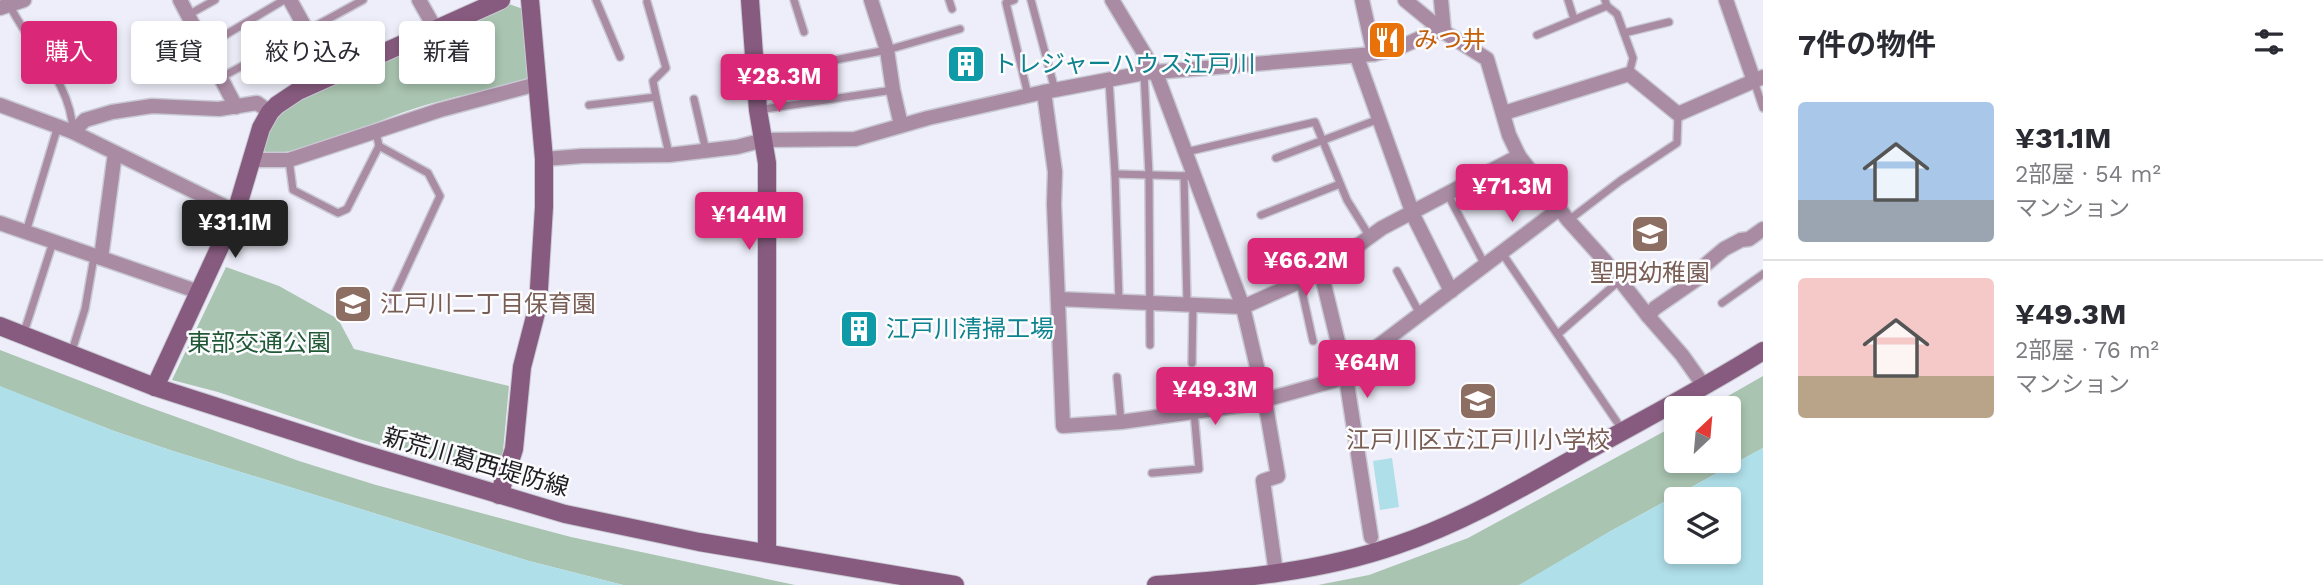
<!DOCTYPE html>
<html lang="ja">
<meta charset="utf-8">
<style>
:root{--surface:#fff;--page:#f2f2f3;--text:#2b2b33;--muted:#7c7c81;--line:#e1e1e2;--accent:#db2777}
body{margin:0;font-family:"Work Sans","Noto Sans JP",sans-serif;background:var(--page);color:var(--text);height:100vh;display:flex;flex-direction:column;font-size:26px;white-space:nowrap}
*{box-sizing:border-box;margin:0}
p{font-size:23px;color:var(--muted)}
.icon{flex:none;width:38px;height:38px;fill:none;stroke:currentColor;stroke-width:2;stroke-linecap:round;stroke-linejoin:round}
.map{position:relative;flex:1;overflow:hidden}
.sheet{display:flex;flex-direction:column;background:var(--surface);width:560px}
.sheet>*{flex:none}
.top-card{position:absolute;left:21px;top:21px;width:665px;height:63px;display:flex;gap:14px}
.needle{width:46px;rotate:26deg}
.buttons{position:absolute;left:1664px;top:396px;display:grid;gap:14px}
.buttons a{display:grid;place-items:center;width:77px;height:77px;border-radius:7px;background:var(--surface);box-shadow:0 4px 10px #0003;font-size:35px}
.price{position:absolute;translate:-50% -60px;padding:0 16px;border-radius:7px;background:var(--accent);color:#fff;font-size:23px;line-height:46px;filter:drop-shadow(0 2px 4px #0008)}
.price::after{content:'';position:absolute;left:50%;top:42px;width:21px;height:16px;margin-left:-10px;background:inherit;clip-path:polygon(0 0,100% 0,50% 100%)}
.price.active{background:#222;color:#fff}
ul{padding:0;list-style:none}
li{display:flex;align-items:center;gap:21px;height:175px;padding:0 35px}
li+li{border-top:2px solid var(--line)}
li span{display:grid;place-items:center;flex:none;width:196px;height:140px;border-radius:7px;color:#555}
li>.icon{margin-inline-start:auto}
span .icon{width:84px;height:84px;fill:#fffc;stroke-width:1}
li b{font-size:30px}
h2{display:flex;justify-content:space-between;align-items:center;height:84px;padding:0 35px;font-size:30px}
.chip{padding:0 24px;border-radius:7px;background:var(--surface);box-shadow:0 4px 10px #0003;font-size:24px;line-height:63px}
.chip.active{background:var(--accent);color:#fff}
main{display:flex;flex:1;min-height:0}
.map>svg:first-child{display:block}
</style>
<main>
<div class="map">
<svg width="1763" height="585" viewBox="0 0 1763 585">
<rect width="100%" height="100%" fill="#edeef9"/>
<g fill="#a9c4b0">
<path d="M509 4 523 9 529 80C488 90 444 98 404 112 360 127 314 154 267 153L262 150 270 125 286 105Z"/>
<polygon points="226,267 279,286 338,319 354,349 509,386 503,451 494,477 359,439 218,392 172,380"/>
<polygon points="0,350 143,405 299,461 376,485 571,537 795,585 623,585 529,561 173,451 114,431 3,388 0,386"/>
<polygon points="1763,376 1763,448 1609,532 1524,583 1519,585 1318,585 1369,575 1468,538 1676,425 1676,460 1729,460 1729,408 1707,408"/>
</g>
<g fill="#afdfe9" fill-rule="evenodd">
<polygon points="0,386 114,431 173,451 529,561 623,585 0,585"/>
<path d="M1763 448V585H1519L1609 532ZM1676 499H1729V551H1676Z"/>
<polygon points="1392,458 1399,507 1380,510 1373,461"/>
</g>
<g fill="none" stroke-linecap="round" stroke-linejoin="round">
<defs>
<g id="lane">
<polyline points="596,0 620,57"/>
<polyline points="794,0 804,32"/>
<polyline points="949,0 952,9"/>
<polyline points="1014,0 1006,3 1028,95"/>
<polyline points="1031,0 1055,90"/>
<polyline points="1568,0 1574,19"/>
<polyline points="1605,0 1607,6 1617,14 1633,58 1629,74"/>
<polyline points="647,2 666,68 653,81 656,97"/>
<path d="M9 4C30 48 71 80 73 132"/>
<polyline points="188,15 215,0"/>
<polyline points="1624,33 1669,22"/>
<polyline points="1537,35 1607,6"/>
<polyline points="205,47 284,0"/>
<polyline points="1144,73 1149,175 1150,345"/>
<polyline points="756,75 887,50 960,29"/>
<polyline points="220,78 363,0"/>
<polyline points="1109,80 1115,174 1119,302"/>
<polyline points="1754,81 1763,108"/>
<polyline points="694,99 706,151"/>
<polyline points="589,105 656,97 669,154"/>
<polyline points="758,110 893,90"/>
<polyline points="376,132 379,146 428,173 440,196 392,300"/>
<polyline points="1186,152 1315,122 1347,200 1370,237"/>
<polyline points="1276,158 1379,119"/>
<polyline points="289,160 293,190 338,213 347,209 379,146"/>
<polyline points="1115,174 1188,176"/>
<polyline points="1184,176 1187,304"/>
<polyline points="1447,193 1485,265"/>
<polyline points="1261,215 1340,184"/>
<polyline points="1569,220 1620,181 1677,143 1678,114"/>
<polyline points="26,232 58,126"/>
<polyline points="1502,253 1617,422"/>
<polyline points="1397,271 1420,314"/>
<polyline points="1300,282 1313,341"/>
<polyline points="1722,303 1763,274"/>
<polyline points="26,326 53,242"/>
<polyline points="1558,334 1620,280"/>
<polyline points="71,354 85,309 94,257"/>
<polyline points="1192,363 1193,305"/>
<polyline points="1117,377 1121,422"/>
<polyline points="1152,473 1199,469 1194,412"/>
</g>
<g id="street">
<polyline points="180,0 236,107"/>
<polyline points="290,0 332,76"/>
<polyline points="419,0 436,30"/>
<polyline points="871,0 887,50 893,90 901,125"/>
<polyline points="1112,0 1156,73 1243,307 1265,401 1278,476 1263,481 1276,573"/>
<polyline points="1362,0 1374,54"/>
<polyline points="1405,0 1444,32 1487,59 1509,135 1519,156 1568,220 1605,261 1648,316 1682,355 1704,386"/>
<polyline points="1726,0 1754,81"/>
<polyline points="0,8 24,0"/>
<polyline points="1357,57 1414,217 1451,291"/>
<polyline points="1044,92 1055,172 1054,204 1063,426 1121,422 1250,404 1336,380 1345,371 1559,209"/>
<polyline points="0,105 73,132 236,212"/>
<polyline points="1504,113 1629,74 1678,114 1763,77"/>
<polyline points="73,132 85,120 112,112 152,106 219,109 257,103 270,112"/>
<polyline points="544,159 582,156 669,155 737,147 764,140 855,139 928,118 1044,92 1144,73 1374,54 1398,48 1434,32 1444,32 1441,0"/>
<polyline points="252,160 289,160 440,110 537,84"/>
<polyline points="0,223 199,292"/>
<polyline points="101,258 115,153"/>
<polyline points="1321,272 1345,371 1371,537"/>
<polyline points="1058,299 1243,307 1321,272 1382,228 1519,156"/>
<polyline points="1648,316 1655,308 1697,279 1704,266 1724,249 1741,240 1749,239 1763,229"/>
</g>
<g id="secondary">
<polyline points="750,0 758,110 767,163 767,553"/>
<polyline points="0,326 155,387 361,453 565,514 699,542 955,585"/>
<polyline points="155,387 236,212 261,128 270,112 277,105 298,91 501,0"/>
<polyline points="499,495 514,449 522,367 538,305 544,207 544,159 530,0"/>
<path d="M1156 585C1237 579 1320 572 1397 545 1465 522 1525 486 1587 451 1646 418 1706 387 1763 351"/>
</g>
</defs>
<use href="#lane" stroke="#c8c9d2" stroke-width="10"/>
<use href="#street" stroke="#c8c9d2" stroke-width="17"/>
<use href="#secondary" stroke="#c8c9d2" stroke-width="20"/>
<use href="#lane" stroke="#aa8ba4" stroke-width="7"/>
<use href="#street" stroke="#aa8ba4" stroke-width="14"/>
<use href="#secondary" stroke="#875b7f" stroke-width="18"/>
</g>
<defs>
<symbol id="restaurant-square" viewBox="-11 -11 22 22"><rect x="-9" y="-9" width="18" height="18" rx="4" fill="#e8710a" stroke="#fcfcff"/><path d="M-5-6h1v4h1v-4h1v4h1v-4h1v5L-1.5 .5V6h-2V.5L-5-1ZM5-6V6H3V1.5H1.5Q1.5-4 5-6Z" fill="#fff"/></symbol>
<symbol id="building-square" viewBox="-11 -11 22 22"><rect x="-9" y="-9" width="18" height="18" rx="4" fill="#0f9aa8" stroke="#fcfcff"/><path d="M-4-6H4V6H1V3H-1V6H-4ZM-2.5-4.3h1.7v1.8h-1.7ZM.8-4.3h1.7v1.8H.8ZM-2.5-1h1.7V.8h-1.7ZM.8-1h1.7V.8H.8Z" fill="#fff"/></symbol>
<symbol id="school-square" viewBox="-11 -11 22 22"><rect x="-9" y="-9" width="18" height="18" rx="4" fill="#8d6e63" stroke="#fcfcff"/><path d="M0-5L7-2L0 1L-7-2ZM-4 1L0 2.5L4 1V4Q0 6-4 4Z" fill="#fff"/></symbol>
</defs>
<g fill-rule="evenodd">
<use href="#restaurant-square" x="1365" y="18" width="44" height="44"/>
<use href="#building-square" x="944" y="42" width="44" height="44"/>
<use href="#school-square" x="1628" y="212" width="44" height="44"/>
<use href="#school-square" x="331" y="282" width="44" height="44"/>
<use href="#building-square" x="837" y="307" width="44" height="44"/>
<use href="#school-square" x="1456" y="379" width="44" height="44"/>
</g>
<g text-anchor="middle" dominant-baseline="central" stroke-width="5" stroke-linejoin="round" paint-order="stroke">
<g font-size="24" fill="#c56008" stroke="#fcfcff" text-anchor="start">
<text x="1414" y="40">みつ井</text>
</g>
<g font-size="24" fill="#0d838f" stroke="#fcfcff" text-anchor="start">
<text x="993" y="64">トレジャーハウス江戸川</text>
<text x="886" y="329">江戸川清掃工場</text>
</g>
<g font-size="24" fill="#785e54" stroke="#fcfcff">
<text x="1650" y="273">聖明幼稚園</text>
<text x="380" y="304" text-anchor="start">江戸川二丁目保育園</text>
<text x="1478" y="440">江戸川区立江戸川小学校</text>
</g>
<g font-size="24" fill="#215836" stroke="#fcfcff">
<text x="259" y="343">東部交通公園</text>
</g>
<g font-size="24" fill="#1e1e22" stroke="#fcfcff">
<text transform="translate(476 462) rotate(16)">新荒川葛西堤防線</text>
</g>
</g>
</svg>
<div class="buttons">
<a><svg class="needle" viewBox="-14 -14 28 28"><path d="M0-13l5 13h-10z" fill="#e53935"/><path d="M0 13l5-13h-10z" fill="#7c7c81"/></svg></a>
<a><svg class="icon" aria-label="layers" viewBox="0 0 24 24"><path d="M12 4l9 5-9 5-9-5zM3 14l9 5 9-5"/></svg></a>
</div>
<b class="price" style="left:779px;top:114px">¥28.3M</b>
<b class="price" style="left:1512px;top:224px">¥71.3M</b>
<b class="price" style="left:749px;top:252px">¥144M</b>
<b class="price active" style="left:235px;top:260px">¥31.1M</b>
<b class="price" style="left:1306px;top:298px">¥66.2M</b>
<b class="price" style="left:1367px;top:400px">¥64M</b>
<b class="price" style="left:1215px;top:427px">¥49.3M</b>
<div class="top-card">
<a class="chip active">購入</a>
<a class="chip">賃貸</a>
<a class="chip">絞り込み</a>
<a class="chip">新着</a>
</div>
</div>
<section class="sheet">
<h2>7件の物件<svg class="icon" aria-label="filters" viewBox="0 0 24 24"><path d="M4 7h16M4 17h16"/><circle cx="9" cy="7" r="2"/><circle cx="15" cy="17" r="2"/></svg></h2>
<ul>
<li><span style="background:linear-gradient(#a9c7e8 70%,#9aa5b1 0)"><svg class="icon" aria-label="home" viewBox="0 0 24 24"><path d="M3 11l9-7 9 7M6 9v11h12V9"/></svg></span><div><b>¥31.1M</b><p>2部屋 · 54 m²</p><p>マンション</p></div></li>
<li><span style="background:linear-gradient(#f6c9c9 70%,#b9a48a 0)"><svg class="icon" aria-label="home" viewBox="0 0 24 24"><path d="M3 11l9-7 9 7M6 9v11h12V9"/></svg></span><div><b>¥49.3M</b><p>2部屋 · 76 m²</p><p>マンション</p></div></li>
</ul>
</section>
</main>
